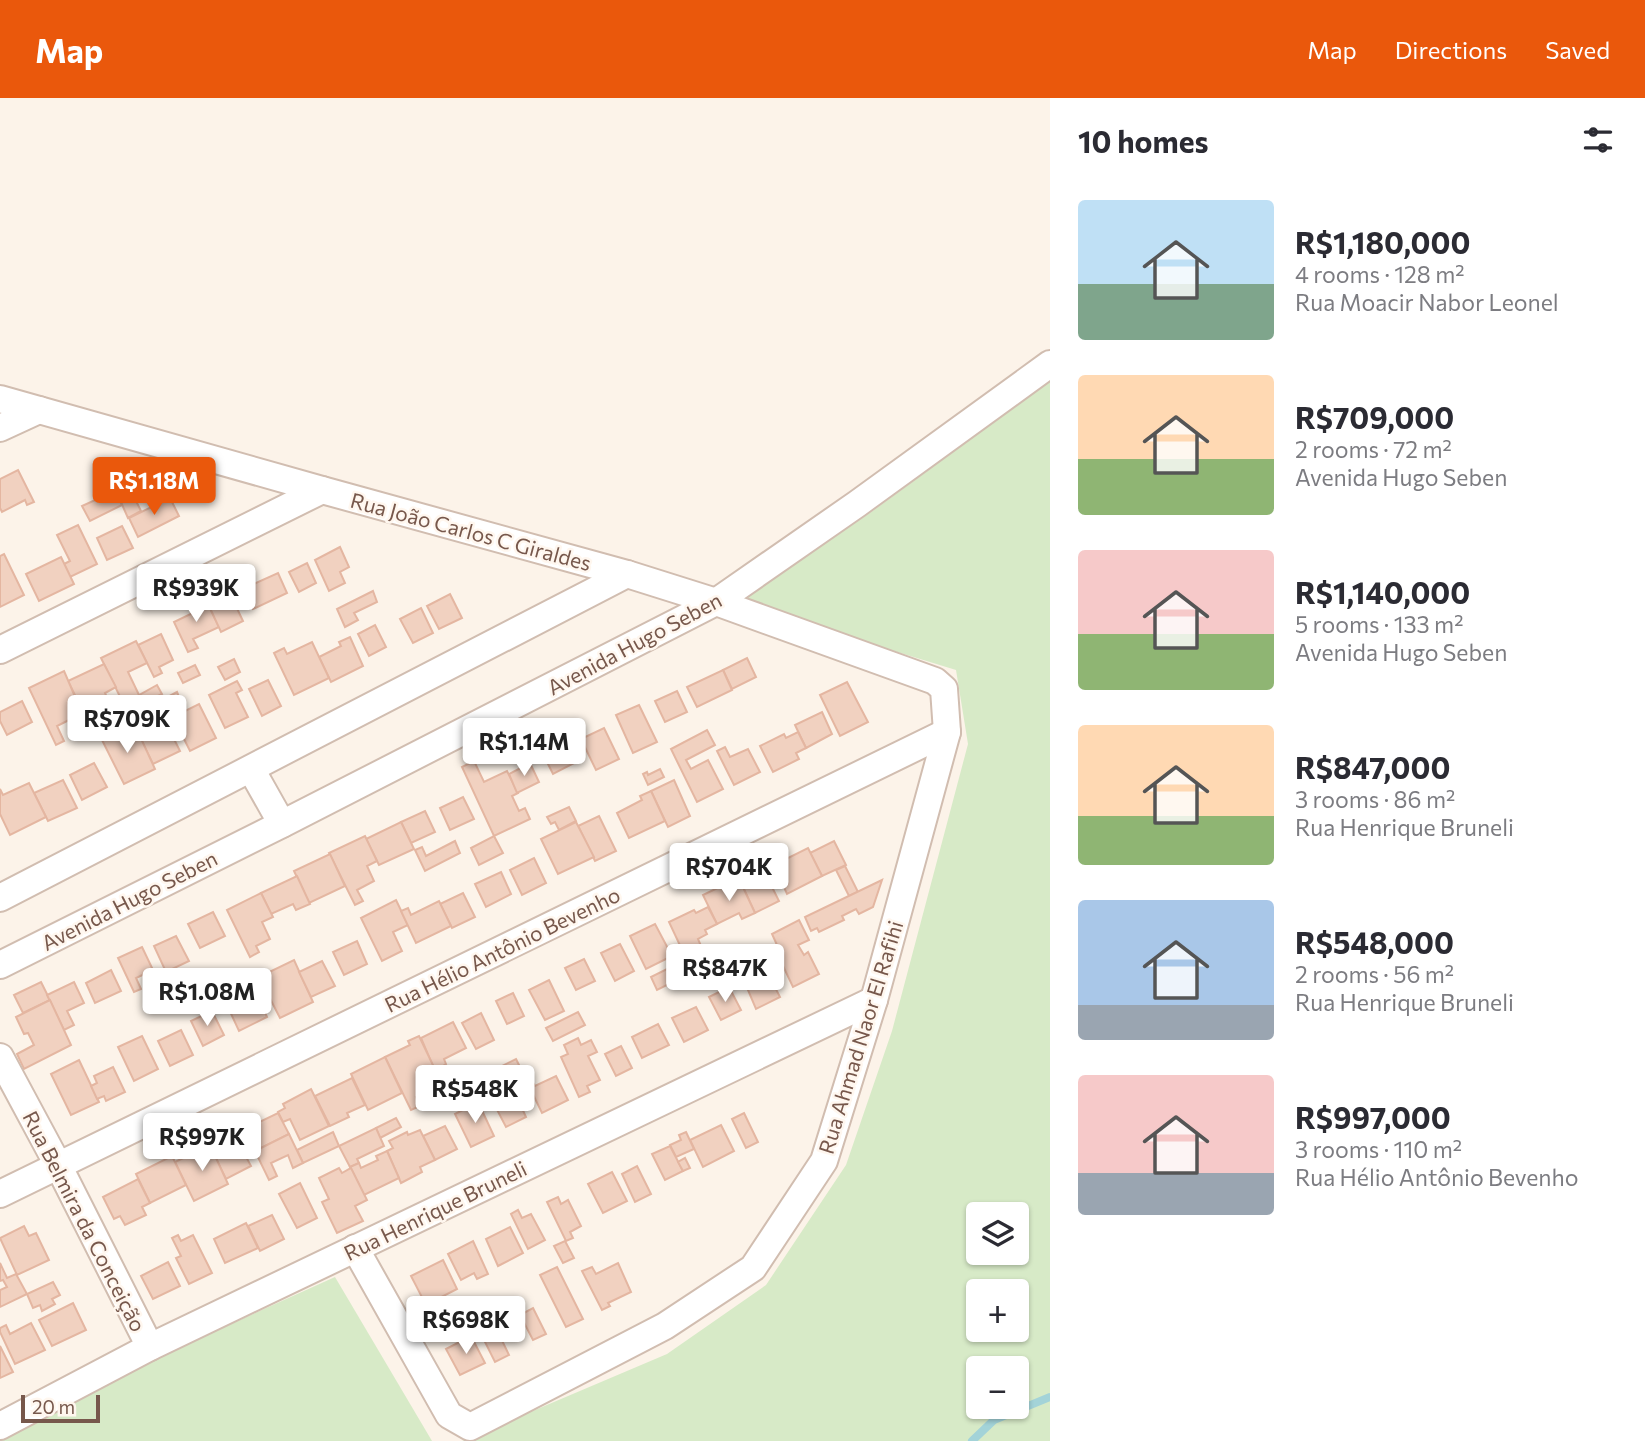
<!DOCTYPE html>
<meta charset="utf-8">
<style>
:root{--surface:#fff;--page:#f2f2f3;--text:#2b2b33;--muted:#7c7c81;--accent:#ea580c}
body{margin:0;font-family:Commissioner,sans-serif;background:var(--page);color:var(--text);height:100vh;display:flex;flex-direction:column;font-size:26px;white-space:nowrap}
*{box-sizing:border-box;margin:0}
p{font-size:23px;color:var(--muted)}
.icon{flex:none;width:38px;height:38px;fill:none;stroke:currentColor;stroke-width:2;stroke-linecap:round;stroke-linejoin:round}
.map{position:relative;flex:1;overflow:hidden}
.panel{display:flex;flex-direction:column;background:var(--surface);width:595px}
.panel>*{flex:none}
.buttons{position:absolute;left:966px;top:1104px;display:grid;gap:14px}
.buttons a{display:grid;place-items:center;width:63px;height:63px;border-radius:7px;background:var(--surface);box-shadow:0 2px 5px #0004;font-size:35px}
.scale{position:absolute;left:21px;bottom:18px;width:79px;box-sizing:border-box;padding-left:7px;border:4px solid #77584c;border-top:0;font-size:19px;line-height:24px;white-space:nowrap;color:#77584c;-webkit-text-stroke:5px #fff7ef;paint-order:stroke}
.price{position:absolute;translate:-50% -60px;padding:0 16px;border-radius:7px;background:#fff;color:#222;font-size:23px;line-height:46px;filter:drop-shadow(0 2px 4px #0008)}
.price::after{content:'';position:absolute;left:50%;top:42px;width:21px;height:16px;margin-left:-10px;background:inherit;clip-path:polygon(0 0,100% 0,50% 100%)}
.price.current{background:var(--accent);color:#fff}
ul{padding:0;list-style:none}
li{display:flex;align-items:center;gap:21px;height:175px;padding:0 28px}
li span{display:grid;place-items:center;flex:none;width:196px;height:140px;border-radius:7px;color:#555}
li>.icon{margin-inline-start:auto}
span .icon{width:84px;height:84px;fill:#fffc;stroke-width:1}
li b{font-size:30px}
h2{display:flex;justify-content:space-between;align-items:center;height:84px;padding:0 28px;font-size:30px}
header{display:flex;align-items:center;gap:42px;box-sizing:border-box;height:98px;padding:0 35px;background:var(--accent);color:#fff}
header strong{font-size:33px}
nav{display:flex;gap:38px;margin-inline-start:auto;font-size:24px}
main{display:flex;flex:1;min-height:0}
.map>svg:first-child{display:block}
</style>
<header>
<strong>Map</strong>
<nav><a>Map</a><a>Directions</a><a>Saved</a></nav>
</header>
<main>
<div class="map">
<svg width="1050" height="1343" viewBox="0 0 1050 1343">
<rect width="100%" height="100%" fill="#fcf3e9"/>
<g fill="#d7eac7" fill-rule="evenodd">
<path d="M1050 283V1343H462L667 1256 766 1187 846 1067 892 933 968 646 956 572 738 505 874 412ZM978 1116H1017V1155H978ZM978 1194H1017V1232H978ZM978 1270H1017V1309H978Z"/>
<polygon points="335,1179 432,1343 0,1343 0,1340 147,1264"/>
</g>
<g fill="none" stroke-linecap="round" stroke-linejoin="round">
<polyline stroke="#a3d3d8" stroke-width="8" points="972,1343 994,1322 1050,1299"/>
</g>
<g fill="#f1d1c0" stroke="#e4b6a1" stroke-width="2">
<polygon points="18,372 34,404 27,407 25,402 2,414 0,410 0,381"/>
<polygon points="140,380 147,395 135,401 141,413 128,420 116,393"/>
<polygon points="115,393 122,407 90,423 82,408"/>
<polygon points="170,400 179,418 138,439 129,420"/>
<polygon points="78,427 97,466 70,479 64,466 70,463 57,437"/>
<polygon points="122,428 133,450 107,462 97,440"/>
<polygon points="340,449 349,469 340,474 345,485 329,493 315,462"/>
<polygon points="4,456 24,497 0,509 0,458"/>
<polygon points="61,459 74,486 39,503 26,476"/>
<polygon points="307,465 316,485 299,494 289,474"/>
<polygon points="278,475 287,495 253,511 243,491"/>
<polygon points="373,493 377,504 354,515 358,522 345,529 337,511"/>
<polygon points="450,496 462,520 439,531 427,508"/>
<polygon points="204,498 219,529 193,541 198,550 188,554 174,524 197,513 193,503"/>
<polygon points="232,500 243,523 221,534 210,510"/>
<polygon points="421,510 433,535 413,545 400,521"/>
<polygon points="375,527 386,549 369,558 358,536"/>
<polygon points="161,536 173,562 159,569 162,575 154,579 138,547"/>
<polygon points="350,539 363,568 331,584 319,559 341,548 339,544"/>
<polygon points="136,543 147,565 128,574 139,597 157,587 162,596 127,613 101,560"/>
<polygon points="312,544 329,580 294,597 274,555 284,550 287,556"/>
<polygon points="747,560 756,579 732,591 723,572"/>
<polygon points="234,561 240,574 225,582 218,569"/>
<polygon points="104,566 116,589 105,595 108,602 92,611 99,626 91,630 68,583"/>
<polygon points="195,567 200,577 183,585 178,575"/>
<polygon points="723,572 732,592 697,609 687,589"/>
<polygon points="64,573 76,601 68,605 75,619 57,628 64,643 56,647 29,590"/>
<polygon points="268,582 281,608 262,618 249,591"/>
<polygon points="237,583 242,592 236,595 248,619 225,630 209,597"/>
<polygon points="847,584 868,624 840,638 820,597"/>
<polygon points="677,593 687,614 665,624 655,603"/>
<polygon points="177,594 182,606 170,613 164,601"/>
<polygon points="22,603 32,624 7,637 0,623 0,614"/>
<polygon points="142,605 149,620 161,615 180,653 153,666 127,613"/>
<polygon points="199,606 216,640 190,653 173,619"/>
<polygon points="639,607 657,644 633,655 616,617"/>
<polygon points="822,614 832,636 806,650 795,627"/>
<polygon points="116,628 123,642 138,634 155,671 124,686 99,636"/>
<polygon points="604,630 619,661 596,672 581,641"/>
<polygon points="707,632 715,647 686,662 691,671 708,662 723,691 697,704 671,651"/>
<polygon points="798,634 806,650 796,655 799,661 773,674 760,648 784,636 786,640"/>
<polygon points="566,642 576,664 553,676 542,654"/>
<polygon points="725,649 730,659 748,651 760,674 734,687 717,653"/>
<polygon points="474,663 484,684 507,673 518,695 512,698 519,713 525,710 530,721 494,738 462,669"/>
<polygon points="94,665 107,689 82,702 70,677"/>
<polygon points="530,665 539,684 517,695 509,676"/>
<polygon points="660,671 664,679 648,687 643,676 647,674 648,677"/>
<polygon points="63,682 77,710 48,723 34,695"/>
<polygon points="674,682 690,718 668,729 651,693"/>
<polygon points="29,685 46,719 10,737 0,716 0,691 3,697"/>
<polygon points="651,693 665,723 629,740 617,715 642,702 640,698"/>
<polygon points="463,699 474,721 450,732 440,710"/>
<polygon points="569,709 576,723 559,732 555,724 551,726 547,719"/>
<polygon points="425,713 435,734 411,745 401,724"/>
<polygon points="599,718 616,753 595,763 578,728"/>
<polygon points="401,724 414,751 379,767 366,741"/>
<polygon points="576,724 594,759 558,776 541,741"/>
<polygon points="365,738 377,763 367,768 374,783 357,792 363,803 355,807 329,755"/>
<polygon points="494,738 503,755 479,767 471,750"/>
<polygon points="455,743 460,755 425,773 415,752 422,749 426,758"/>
<polygon points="834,743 846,767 822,778 810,755"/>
<polygon points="808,750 822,778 787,796 774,767"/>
<polygon points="330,756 345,788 309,805 294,773"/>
<polygon points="534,760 546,785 522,797 510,772"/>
<polygon points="845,768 858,794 849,798 836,772"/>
<polygon points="501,774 511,796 486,809 475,786"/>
<polygon points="766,777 779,803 755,815 743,789"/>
<polygon points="297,778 310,806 296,812 293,806 271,816 261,795"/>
<polygon points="882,782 873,809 859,816 856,811 842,818 844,822 819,834 817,830 811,833 805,819"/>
<polygon points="730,784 733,789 741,785 755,815 742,821 739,815 717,826 703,797"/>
<polygon points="261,795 273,819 262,824 270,841 256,848 259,854 250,859 227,812"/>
<polygon points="463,795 475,819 452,830 440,806"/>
<polygon points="396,802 408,827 393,834 402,853 382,863 361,820"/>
<polygon points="439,803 451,828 416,845 401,813 408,810 411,817"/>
<polygon points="708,809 717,826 705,832 707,836 698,841 701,848 684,856 669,824 694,812 696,815"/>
<polygon points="213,814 225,838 200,850 188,826"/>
<polygon points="799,822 809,842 798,847 804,857 808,854 819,876 793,889 774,849 777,847 772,836"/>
<polygon points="655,826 672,858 646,871 630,838"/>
<polygon points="176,838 189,863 166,874 154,848"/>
<polygon points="357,843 367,866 344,877 333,854"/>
<polygon points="620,846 634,873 615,883 601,855"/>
<polygon points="142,849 153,872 136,880 141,891 134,894 118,860"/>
<polygon points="584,861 595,883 576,892 565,870"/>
<polygon points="687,861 693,874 657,892 651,879"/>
<polygon points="294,862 313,904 280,920 259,879"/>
<polygon points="322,863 335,888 311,899 299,874"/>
<polygon points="763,866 780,899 756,911 745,885 756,880 752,872"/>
<polygon points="111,872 121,893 95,905 86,885"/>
<polygon points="259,879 269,899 260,903 267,919 239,933 227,907 231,905 226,894 233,891 237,899 252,892 248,884"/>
<polygon points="549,882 564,913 545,922 529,892"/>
<polygon points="41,884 50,902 23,915 14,897"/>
<polygon points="74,884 84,905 67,913 74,927 64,932 47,897"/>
<polygon points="729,889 741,912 721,922 709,899"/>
<polygon points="513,895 524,918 507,926 496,903"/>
<polygon points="50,902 71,947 24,971 17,956 34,947 28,935 24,936 16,919"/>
<polygon points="696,909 708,932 684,944 672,920"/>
<polygon points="212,913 224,937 203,948 191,923"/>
<polygon points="578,914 585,927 553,943 546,930"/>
<polygon points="481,915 494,942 476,951 462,925"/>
<polygon points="453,924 466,950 444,961 446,966 435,973 421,940"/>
<polygon points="658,926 669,947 642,960 632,939"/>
<polygon points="181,932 193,957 170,968 158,943"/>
<polygon points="142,938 158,971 134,983 118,949"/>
<polygon points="419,938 442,986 416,999 420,1008 411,1012 385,959 410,947 408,943"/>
<polygon points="578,940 581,947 591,942 597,954 588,958 600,982 587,988 590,994 579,999 561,959 568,956 564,947"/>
<polygon points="621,948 632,970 616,978 605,956"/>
<polygon points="385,959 402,995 368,1012 351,976"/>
<polygon points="516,961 524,977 488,994 480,979"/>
<polygon points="79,962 99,1004 71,1017 51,976"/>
<polygon points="113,969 125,994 106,1003 104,998 97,1001 91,988 97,985 94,978"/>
<polygon points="556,978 568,1002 542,1015 528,986 532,983 535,988"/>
<polygon points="480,979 487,991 452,1008 446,996"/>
<polygon points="352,980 365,1007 347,1015 349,1019 330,1028 315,998"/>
<polygon points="311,991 329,1028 300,1042 290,1021 283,1024 278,1014 285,1010 283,1006"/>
<polygon points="514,993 526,1019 506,1029 493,1004"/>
<polygon points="478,1004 494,1038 471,1049 455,1016"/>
<polygon points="278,1015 289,1036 255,1053 245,1031"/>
<polygon points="744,1015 758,1044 746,1050 732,1021"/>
<polygon points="396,1020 401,1029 380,1040 376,1030"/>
<polygon points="243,1027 255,1052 245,1057 251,1068 226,1081 208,1044"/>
<polygon points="721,1027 734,1053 703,1069 690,1042"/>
<polygon points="445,1028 457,1051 435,1062 423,1038"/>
<polygon points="376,1030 384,1048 357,1061 359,1065 350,1069 339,1048"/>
<polygon points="420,1032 435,1062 420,1069 422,1074 401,1085 387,1053 393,1050 389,1043 407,1034 408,1037"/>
<polygon points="333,1034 339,1048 303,1065 297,1052"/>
<polygon points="686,1034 694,1051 676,1059 670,1047 681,1042 679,1037"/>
<polygon points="289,1036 303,1065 293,1070 288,1057 271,1065 277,1078 269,1082 255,1053"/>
<polygon points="210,1047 228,1086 194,1103 175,1064"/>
<polygon points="670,1048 683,1073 665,1082 652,1056"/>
<polygon points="387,1053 399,1080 364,1097 350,1069 359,1065 361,1070 378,1062 376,1058"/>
<polygon points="172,1058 186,1087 150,1105 136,1076"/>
<polygon points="685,1060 690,1070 683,1073 678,1064"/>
<polygon points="637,1068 651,1096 635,1104 622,1076"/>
<polygon points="339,1070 342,1075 351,1070 367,1102 355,1108 363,1123 337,1135 322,1104 329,1101 319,1080"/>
<polygon points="612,1074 627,1103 603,1115 588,1086"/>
<polygon points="138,1081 150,1105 142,1109 146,1117 125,1127 120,1118 114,1121 103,1099"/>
<polygon points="300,1085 317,1120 297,1130 279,1096"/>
<polygon points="558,1099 561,1106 568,1102 581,1128 570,1134 573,1140 566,1143 547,1104"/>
<polygon points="518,1112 522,1120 531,1116 545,1142 528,1151 511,1116"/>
<polygon points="272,1117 284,1141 260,1153 248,1128"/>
<polygon points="246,1125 258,1150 225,1165 214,1141"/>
<polygon points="24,1128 29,1138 36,1135 49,1162 17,1177 0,1140"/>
<polygon points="510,1129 523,1155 498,1168 486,1141"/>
<polygon points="178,1137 181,1143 193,1137 212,1175 189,1186 176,1160 181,1158 172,1140"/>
<polygon points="473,1143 488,1176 477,1181 474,1175 461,1182 448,1156"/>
<polygon points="565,1143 574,1160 563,1165 554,1148"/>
<polygon points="443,1162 457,1191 426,1207 411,1178"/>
<polygon points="168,1164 180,1188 153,1201 141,1178"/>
<polygon points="0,1165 7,1180 16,1176 27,1196 0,1209 0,1192 7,1189 3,1182 0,1183"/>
<polygon points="618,1165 631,1194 608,1205 610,1208 602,1212 582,1173 592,1169 596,1176"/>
<polygon points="557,1169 583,1221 566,1229 540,1177"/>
<polygon points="53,1184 60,1197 52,1201 55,1206 42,1213 40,1207 33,1210 27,1196"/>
<polygon points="73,1205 86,1232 52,1248 39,1222"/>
<polygon points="533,1210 546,1236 533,1242 520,1217"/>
<polygon points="469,1220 474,1231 468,1234 463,1224"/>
<polygon points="31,1225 45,1252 15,1266 0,1234 0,1230 6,1227 10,1236"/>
<polygon points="486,1226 491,1235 497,1232 509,1257 495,1264 478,1230"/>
<polygon points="471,1238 485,1265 460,1277 446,1251"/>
<polygon points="0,1248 13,1274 0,1280"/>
</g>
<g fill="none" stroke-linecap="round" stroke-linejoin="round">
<defs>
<g id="minor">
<polyline points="0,301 322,392 627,476 716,504 935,583 944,591 947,634 874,902 824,1063 753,1170 665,1228 470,1329 449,1317 355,1150"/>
<polyline points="0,330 39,312"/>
<polyline points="0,552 322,392"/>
<polyline points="251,671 282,726"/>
<polyline points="0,800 627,476"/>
<polyline points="0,867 282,726 716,504 857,406 1050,266"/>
<polyline points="0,959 58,1067 150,1249"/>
<polyline points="0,1096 947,634"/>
<polyline points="0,1328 150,1249 874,902"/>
</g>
</defs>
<use href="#minor" stroke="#d1bdb0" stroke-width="30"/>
<use href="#minor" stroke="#fff" stroke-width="26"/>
</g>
<g text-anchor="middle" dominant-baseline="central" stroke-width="5" stroke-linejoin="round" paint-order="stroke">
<g font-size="21" fill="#77584c" stroke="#fff7ef">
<text transform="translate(471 433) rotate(15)">Rua João Carlos C Giraldes</text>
<text transform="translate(634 545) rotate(-28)">Avenida Hugo Seben</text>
<text transform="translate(129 802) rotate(-27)">Avenida Hugo Seben</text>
<text transform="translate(502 851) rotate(-26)">Rua Hélio Antônio Bevenho</text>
<text transform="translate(860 939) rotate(-73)">Rua Ahmad Naor El Rafihi</text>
<text transform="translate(435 1112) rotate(-26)">Rua Henrique Bruneli</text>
<text transform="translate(85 1123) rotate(63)">Rua Belmira da Conceição</text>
</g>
</g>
</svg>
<div class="buttons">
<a><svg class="icon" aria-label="layers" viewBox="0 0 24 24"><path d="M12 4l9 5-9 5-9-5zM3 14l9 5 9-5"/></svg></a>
<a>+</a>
<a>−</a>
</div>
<div class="scale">20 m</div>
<b class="price current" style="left:154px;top:419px">R$1.18M</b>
<b class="price" style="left:196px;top:526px">R$939K</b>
<b class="price" style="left:127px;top:657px">R$709K</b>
<b class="price" style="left:524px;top:680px">R$1.14M</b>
<b class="price" style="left:729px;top:805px">R$704K</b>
<b class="price" style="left:725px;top:906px">R$847K</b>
<b class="price" style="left:207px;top:930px">R$1.08M</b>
<b class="price" style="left:475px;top:1027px">R$548K</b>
<b class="price" style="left:202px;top:1075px">R$997K</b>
<b class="price" style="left:466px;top:1258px">R$698K</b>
</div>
<section class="panel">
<h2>10 homes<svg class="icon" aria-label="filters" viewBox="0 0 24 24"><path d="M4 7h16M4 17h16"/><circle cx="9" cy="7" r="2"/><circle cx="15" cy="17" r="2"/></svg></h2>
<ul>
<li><span style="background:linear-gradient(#bfe0f5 60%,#7fa58c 0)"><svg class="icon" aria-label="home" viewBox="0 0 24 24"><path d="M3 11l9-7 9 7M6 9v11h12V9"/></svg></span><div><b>R$1,180,000</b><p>4 rooms · 128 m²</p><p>Rua Moacir Nabor Leonel</p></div></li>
<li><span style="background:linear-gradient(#ffd9b3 60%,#8fb573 0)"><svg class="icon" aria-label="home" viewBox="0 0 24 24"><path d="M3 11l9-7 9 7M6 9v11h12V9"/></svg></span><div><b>R$709,000</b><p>2 rooms · 72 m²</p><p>Avenida Hugo Seben</p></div></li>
<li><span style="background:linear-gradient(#f6c9c9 60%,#8fb573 0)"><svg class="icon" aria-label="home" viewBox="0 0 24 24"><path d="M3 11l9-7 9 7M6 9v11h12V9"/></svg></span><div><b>R$1,140,000</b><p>5 rooms · 133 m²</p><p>Avenida Hugo Seben</p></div></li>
<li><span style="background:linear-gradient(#ffd9b3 65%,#8fb573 0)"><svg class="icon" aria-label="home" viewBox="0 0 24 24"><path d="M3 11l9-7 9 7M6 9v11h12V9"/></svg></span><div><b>R$847,000</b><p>3 rooms · 86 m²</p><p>Rua Henrique Bruneli</p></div></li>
<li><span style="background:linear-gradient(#a9c7e8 75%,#9aa5b1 0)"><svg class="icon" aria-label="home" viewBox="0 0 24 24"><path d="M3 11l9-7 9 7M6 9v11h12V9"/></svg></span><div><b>R$548,000</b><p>2 rooms · 56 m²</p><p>Rua Henrique Bruneli</p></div></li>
<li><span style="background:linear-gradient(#f6c9c9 70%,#9aa5b1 0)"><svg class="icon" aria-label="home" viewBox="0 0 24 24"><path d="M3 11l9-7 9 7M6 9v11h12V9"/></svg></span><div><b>R$997,000</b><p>3 rooms · 110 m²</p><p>Rua Hélio Antônio Bevenho</p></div></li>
</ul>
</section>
</main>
